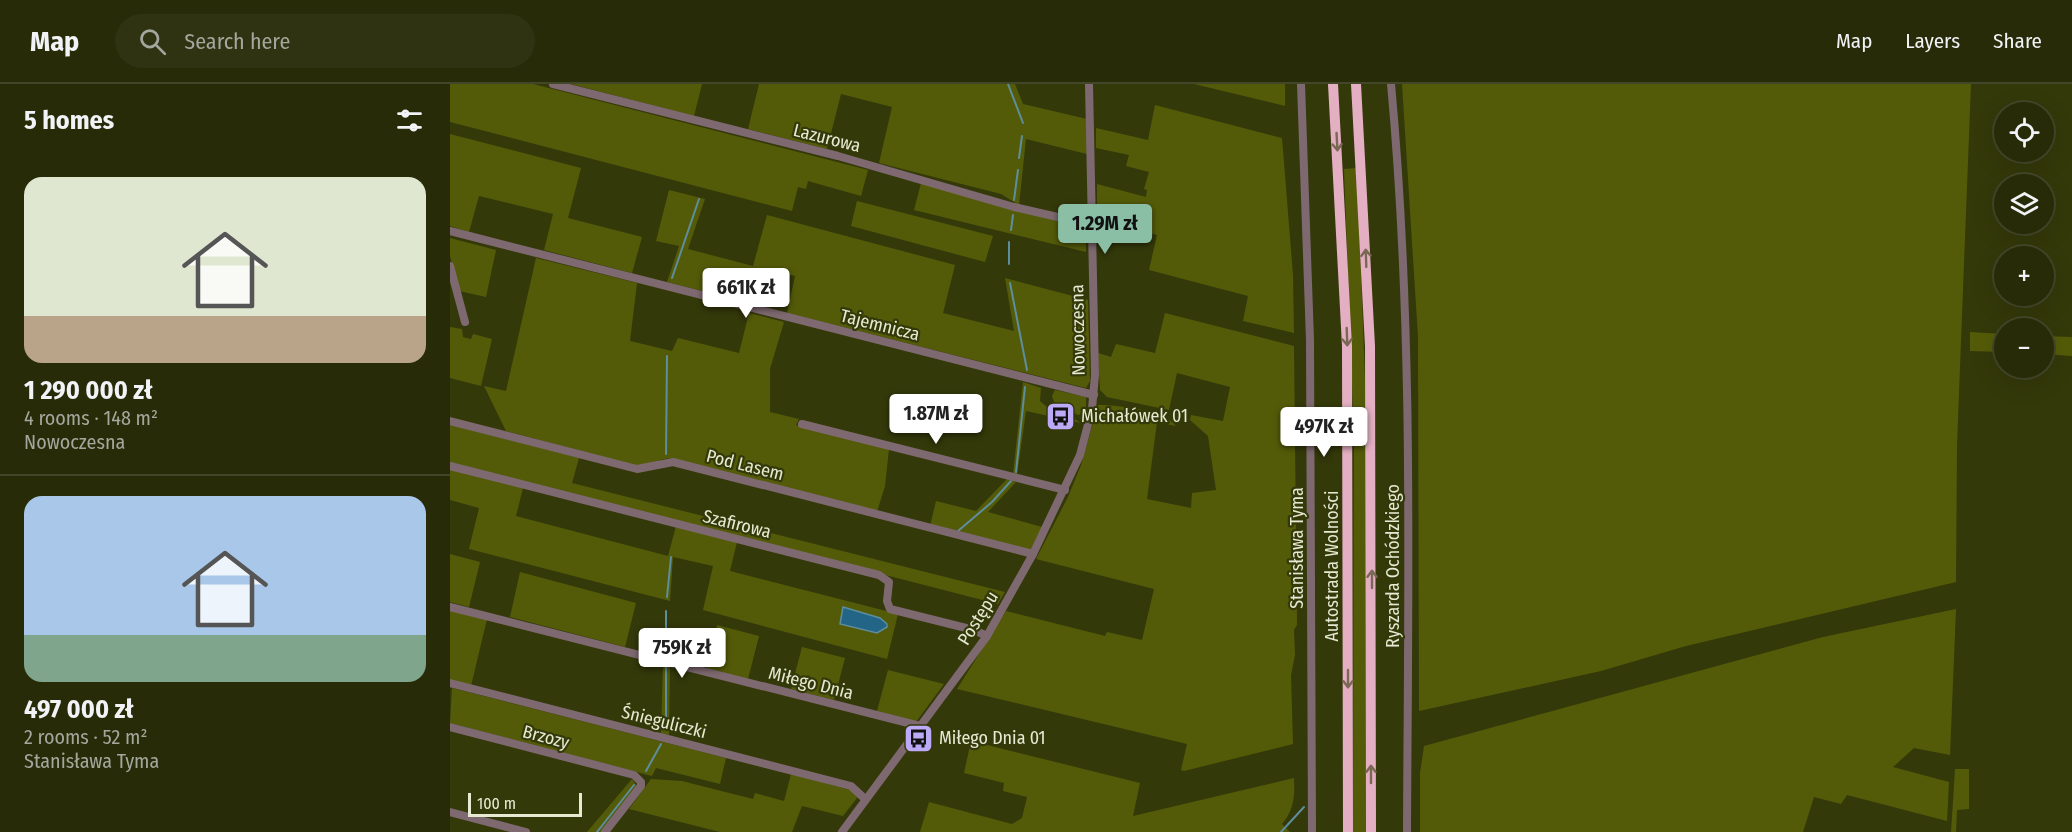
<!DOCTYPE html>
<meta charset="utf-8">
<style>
:root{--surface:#272b08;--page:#2f3312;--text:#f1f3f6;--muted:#a4a79c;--line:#434729;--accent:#8abfa5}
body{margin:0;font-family:"Fira Sans Condensed",sans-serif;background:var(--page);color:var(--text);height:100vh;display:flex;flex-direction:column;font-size:22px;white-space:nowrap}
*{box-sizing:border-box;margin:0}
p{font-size:20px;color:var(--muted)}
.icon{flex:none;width:33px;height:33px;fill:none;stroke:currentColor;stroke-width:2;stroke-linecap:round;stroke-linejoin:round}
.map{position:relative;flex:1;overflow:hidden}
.panel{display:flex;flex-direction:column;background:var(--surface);width:450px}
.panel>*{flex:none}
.buttons{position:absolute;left:1544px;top:18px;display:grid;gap:12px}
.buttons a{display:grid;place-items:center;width:60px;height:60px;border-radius:50%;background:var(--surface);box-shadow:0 6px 24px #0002,0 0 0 2px var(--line);font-size:30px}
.scale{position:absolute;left:18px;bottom:15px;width:114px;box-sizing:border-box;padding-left:6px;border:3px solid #e6ead2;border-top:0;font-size:16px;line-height:21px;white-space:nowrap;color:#e6ead2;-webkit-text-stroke:4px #34390a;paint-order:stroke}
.price{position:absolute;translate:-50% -51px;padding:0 14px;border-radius:6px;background:#fff;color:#222;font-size:20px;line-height:39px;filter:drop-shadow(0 2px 3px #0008)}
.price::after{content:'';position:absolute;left:50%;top:36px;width:18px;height:14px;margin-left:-9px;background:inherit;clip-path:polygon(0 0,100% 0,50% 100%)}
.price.selected{background:var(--accent);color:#111}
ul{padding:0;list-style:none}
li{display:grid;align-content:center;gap:12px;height:318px;padding:0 24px}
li+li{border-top:2px solid var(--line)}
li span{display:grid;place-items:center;height:186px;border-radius:18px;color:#555}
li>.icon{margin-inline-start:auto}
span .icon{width:108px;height:108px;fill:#fffc;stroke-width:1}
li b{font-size:26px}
h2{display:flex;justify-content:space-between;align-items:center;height:72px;padding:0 24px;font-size:26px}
header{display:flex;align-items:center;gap:36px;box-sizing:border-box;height:84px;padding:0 30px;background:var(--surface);border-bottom:2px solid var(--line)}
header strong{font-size:28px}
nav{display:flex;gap:33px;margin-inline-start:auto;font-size:21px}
.search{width:420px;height:54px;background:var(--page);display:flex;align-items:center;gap:15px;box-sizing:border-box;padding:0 21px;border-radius:33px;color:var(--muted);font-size:22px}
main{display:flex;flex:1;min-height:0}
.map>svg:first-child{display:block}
</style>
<header>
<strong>Map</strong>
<div class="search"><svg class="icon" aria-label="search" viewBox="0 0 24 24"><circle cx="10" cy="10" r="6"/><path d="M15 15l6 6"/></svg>Search here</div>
<nav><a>Map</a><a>Layers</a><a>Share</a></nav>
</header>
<main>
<section class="panel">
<h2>5 homes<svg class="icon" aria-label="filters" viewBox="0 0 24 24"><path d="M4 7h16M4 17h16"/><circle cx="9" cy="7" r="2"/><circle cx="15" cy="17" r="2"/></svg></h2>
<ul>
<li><span style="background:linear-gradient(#dfe7d0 75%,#b9a48a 0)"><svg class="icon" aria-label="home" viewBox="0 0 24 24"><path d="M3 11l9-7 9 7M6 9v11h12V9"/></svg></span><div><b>1 290 000 zł</b><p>4 rooms · 148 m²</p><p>Nowoczesna</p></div></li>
<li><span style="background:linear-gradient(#a9c7e8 75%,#7fa58c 0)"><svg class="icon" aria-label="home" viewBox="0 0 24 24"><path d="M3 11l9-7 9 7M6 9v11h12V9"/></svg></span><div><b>497 000 zł</b><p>2 rooms · 52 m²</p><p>Stanisława Tyma</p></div></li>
</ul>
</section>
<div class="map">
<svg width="1622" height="748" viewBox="0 0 1622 748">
<rect width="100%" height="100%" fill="#34390a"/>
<g fill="#545b08">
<polygon points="0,0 83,0 418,86 411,112 358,97 356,105 348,103 342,127 0,38"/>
<polygon points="121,0 252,0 244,32"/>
<polygon points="309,0 565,0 573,20 637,35 637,70 576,55 569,121 551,110 429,79 442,23 391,10 377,65 298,45"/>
<polygon points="744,0 835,0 835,22"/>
<polygon points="952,0 1521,0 1507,360 1506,498 1236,562 1151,587 969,627 968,253"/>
<polygon points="705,21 832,54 843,191 844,249 793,237 798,212 699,186 707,151 647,135 647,100 696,113 697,106 694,105 699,88 676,82 679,71 646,64 646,44 698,56"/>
<polygon points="0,50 131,84 118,134 192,153 182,189 94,166 103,130 29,112 19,148 0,142"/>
<polygon points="907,84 915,295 916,748 903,748 904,350 894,85"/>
<polygon points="471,99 636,145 636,168 464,126"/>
<polygon points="219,106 255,115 238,165 303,182 317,131 505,181 493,229 564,247 555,194 638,216 640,297 636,304 337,229 345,192 317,185 308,221 217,198 229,162 206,157"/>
<polygon points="407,117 543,152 535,178 401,142"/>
<polygon points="0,154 46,166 36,213 9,207 0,172"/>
<path d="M86 174 187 199 180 257 222 267 228 254 289 269 299 229 334 238 320 285V328L349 335 346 341 439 365 435 402 427 428 220 374C207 375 200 382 187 382L56 347 34 302 56 307Z"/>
<path d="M715 229 844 262 847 541 844 546 845 571 841 591 843 660 734 687 731 686 737 660 507 605 556 527 655 552 657 548 692 556 704 505 586 475 618 413 631 381 648 321C667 321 715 326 726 342L707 338 697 415 741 424 742 409 766 406 758 352 740 336 741 331 773 337 780 303 727 289 719 326 657 313 650 306 648 269 661 273 666 260 705 269Z"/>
<polygon points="0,243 12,245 13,253 21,255 23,250 42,255 31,302 0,294"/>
<polygon points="1520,248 1554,250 1554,268 1520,267"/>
<polygon points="1593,252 1622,253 1622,272 1593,270"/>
<polygon points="573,298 591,304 590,317 607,332 621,336 623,334 631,339 576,327 567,391 563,390"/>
<polygon points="605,306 636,313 636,329 628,331 604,318 602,312"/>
<polygon points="0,341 129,374 122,399 555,508 548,520 0,379"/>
<polygon points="0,385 73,404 66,432 218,472 226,442 287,458 280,487 448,530 437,575 253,526 263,482 223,473 220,517 19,465 29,424 0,416"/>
<polygon points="557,395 566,398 538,428 592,443 580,467 480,442 486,417 526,427"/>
<polygon points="0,470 30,478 19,523 0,518"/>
<polygon points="70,488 186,519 175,563 60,533"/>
<polygon points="1506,525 1500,671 1464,664 1443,683 1499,698 1497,737 1397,711 1391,720 1364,713 1353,748 970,748 970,689 974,662 1373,553"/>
<polygon points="0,526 37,535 21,602 0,596"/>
<polygon points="267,541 309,552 298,595 257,584"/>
<polygon points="352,563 395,574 384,616 341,605"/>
<polygon points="213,579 220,581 219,651 211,650"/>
<polygon points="438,586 494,600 466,638 427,627"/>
<polygon points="2,604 276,674 270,700 206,684 202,692 0,639"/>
<path d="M521 657 690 699 683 732 844 694C845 712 844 726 832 740L840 748H470L479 718 562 740 572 734 577 713 553 707 554 699 514 689Z"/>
<polygon points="1505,685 1519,685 1519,725 1507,726 1506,748 1501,748"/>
<polygon points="341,690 404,707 407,714 393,732 352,722 342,748 270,748 179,725 201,695 232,697 303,715 305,709 334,717"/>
<polygon points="182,695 187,702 153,748 137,748"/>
</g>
<polygon fill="#236586" stroke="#5e8d9d" stroke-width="1.5" points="393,523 430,534 437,540 437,543 427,549 390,540"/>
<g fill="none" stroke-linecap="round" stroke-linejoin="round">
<g stroke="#5e8d9d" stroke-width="2">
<polyline points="558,0 573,39"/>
<polyline points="569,74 572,52"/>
<polyline points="564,116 568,86"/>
<polyline points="561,146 563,131"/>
<polyline points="559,180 559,158"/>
<polyline points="222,194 249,115"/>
<polyline points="560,199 577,286"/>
<polyline points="216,370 217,272"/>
<polyline points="566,388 575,303"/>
<polyline points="508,447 542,418 561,397"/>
<polyline points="217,513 221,473"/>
<polyline points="216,571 216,527"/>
<polyline points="216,646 216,582"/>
<polyline points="196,687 211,660"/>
<polyline points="147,748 184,701"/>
<polyline points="831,748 854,723"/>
</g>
<g stroke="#7f6971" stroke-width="8">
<polyline points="103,0 388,72 564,123 642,141"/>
<polyline points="851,0 860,256 862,748"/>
<path d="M941 0C964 249 958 498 957 748"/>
<polyline points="0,147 644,311"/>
<polyline points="0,182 15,238"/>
<polyline points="0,337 187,385 223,378 583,470"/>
<polyline points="352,340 615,406"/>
<polyline points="0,382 429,491 439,498 437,517 440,525 524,546 537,552"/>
<polyline points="0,523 470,642"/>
<polyline points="0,599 401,702 415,715"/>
<polyline points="0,643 184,691 191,698 191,702 155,748"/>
<polyline points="0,728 76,748"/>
<polyline points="392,748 537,552 583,470 630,371 642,325 645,291 639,0"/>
</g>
<g stroke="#e4afc2" stroke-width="10">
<polyline points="883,0 897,262 898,748"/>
<polyline points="906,0 920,262 921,748"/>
</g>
</g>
<defs><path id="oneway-shaft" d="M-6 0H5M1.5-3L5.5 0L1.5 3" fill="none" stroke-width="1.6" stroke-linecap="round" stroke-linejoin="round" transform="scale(1.5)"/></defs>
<g stroke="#7a6854">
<use href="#oneway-shaft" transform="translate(887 58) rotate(87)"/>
<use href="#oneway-shaft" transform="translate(916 174) rotate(-92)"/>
<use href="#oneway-shaft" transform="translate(897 253) rotate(88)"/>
<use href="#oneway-shaft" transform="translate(922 495) rotate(-90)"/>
<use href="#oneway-shaft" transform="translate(898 595) rotate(90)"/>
<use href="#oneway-shaft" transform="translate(921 690) rotate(-90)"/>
</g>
<defs>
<symbol id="bus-square" viewBox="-11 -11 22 22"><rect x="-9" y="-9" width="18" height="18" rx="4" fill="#bcaaf6" stroke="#34390a"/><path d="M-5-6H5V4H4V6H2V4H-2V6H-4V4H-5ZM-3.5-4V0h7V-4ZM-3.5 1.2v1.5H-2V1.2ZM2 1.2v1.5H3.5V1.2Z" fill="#111"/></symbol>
</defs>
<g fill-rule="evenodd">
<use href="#bus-square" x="594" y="316" width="33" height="33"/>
<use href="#bus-square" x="452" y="638" width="33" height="33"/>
</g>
<g text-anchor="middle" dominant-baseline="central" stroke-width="4.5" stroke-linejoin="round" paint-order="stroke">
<g font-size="18" fill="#e6ead2" stroke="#34390a">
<text transform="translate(377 54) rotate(14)">Lazurowa</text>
<text transform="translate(430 241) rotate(14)">Tajemnicza</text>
<text transform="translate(628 246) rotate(-91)">Nowoczesna</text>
<text transform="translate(295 381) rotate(14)">Pod Lasem</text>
<text transform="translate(287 440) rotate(14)">Szafirowa</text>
<text transform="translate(847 464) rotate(-90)">Stanisława Tyma</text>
<text transform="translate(882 482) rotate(-90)">Autostrada Wolności</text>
<text transform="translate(943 482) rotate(-90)">Ryszarda Ochódzkiego</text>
<text transform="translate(528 534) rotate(-58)">Postępu</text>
<text transform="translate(361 599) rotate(14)">Miłego Dnia</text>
<text transform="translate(214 638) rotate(14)">Śnieguliczki</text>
<text transform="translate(96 653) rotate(15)">Brzozy</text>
</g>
<g font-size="18" fill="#e6ead2" stroke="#34390a" text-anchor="start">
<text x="631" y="332">Michałówek 01</text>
<text x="489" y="654">Miłego Dnia 01</text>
</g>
</g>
</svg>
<div class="buttons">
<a><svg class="icon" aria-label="locate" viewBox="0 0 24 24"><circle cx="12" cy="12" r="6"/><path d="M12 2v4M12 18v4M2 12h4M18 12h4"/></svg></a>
<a><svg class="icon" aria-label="layers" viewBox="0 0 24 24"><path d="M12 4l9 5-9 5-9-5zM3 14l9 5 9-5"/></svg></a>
<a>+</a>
<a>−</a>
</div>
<div class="scale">100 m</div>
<b class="price selected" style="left:655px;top:171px">1.29M zł</b>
<b class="price" style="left:296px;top:235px">661K zł</b>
<b class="price" style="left:486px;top:361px">1.87M zł</b>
<b class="price" style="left:874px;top:374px">497K zł</b>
<b class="price" style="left:232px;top:595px">759K zł</b>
</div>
</main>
